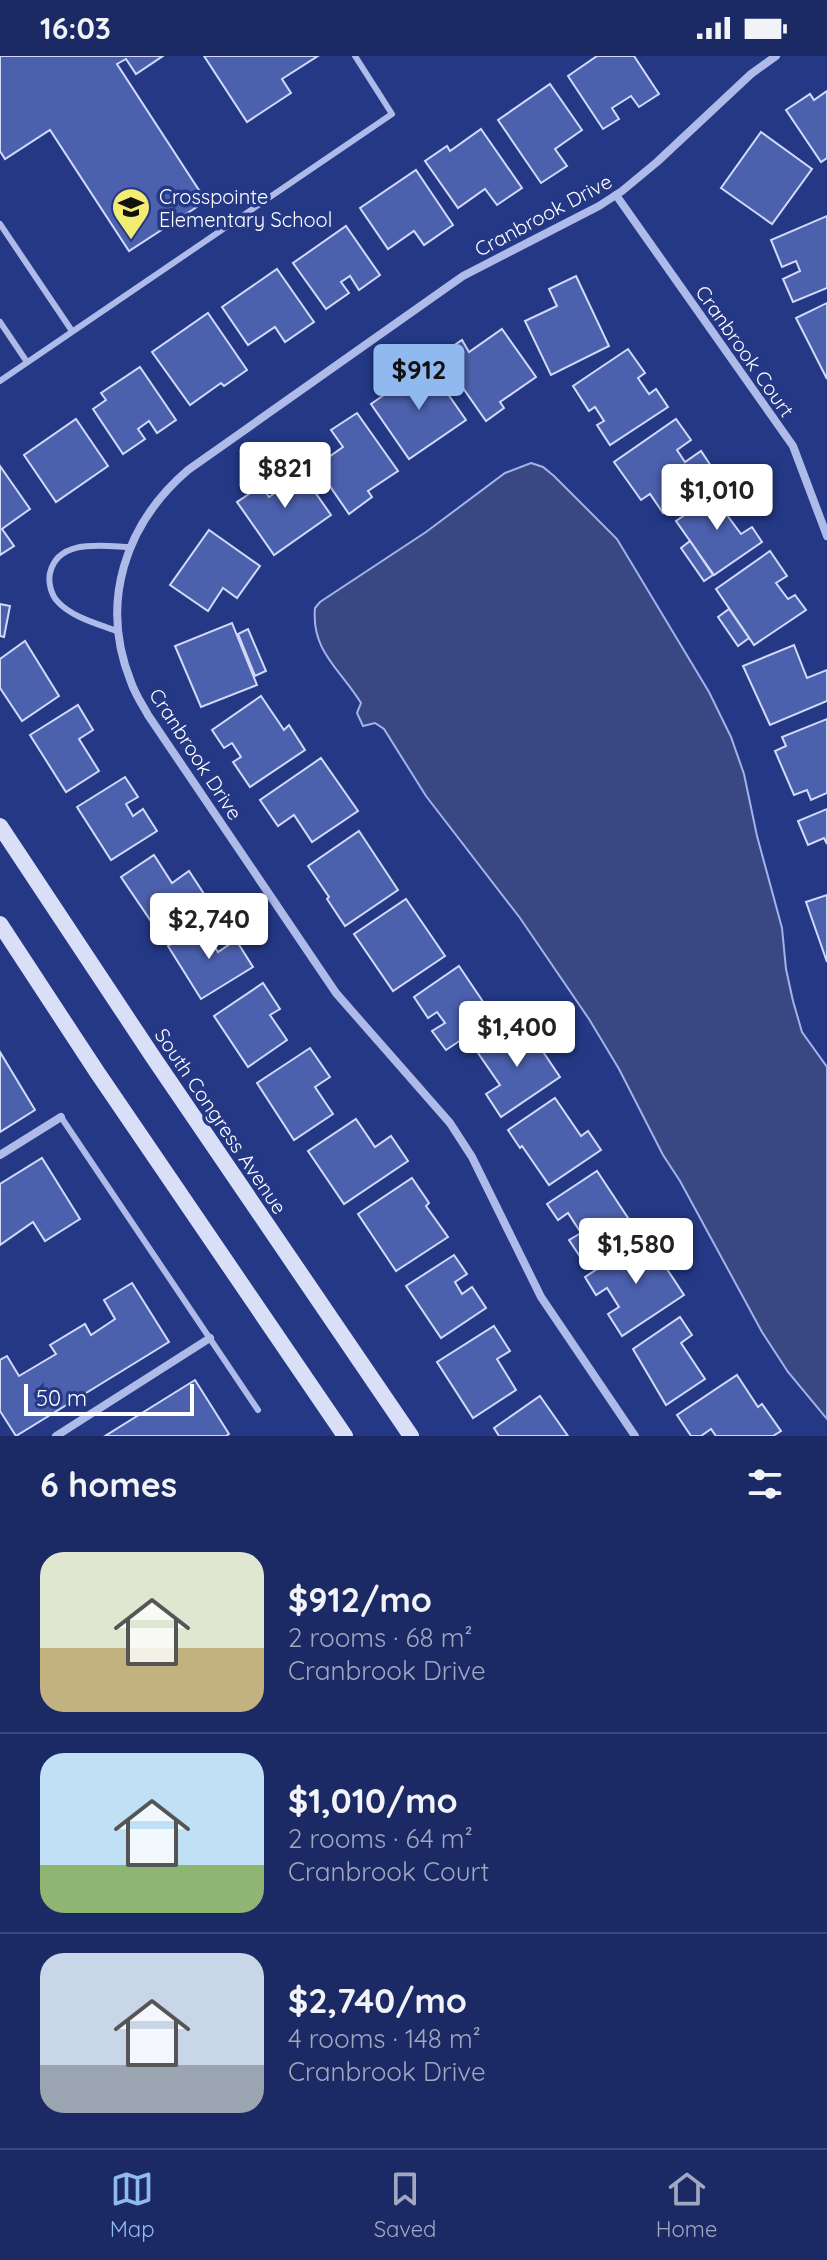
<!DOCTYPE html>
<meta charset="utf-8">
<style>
:root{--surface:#1b2a64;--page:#28366d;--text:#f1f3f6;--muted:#a0a7bf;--line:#394678;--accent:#90b9f0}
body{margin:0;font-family:Quicksand,sans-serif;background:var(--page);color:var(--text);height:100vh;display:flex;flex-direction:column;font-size:30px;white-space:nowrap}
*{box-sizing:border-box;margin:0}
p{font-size:26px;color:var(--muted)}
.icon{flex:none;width:44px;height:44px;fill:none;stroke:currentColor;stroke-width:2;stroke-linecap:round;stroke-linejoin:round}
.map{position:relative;height:1380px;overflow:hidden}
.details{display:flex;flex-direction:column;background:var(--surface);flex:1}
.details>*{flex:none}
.scale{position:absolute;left:24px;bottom:20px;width:170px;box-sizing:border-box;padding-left:8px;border:4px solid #fff;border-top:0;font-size:22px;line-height:28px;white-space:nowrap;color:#fff;-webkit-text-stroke:6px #243886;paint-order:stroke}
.price{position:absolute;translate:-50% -68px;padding:0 18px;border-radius:8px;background:#fff;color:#222;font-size:26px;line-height:52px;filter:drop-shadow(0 2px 4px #0008)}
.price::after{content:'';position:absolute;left:50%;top:48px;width:24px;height:18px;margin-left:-12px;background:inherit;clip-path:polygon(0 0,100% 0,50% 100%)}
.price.current{background:var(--accent);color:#111}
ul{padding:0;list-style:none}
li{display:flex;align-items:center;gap:24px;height:200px;padding:0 40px}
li+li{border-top:2px solid var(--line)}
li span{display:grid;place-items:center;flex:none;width:224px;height:160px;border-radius:24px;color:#555}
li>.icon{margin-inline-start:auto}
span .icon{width:96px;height:96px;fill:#fffc;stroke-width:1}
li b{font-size:34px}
h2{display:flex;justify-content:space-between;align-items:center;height:96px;padding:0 40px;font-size:34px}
.status{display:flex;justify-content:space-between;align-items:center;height:56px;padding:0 40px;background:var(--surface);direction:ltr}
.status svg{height:22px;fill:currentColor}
.tabs{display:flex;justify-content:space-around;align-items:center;height:112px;border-top:2px solid var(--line);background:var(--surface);font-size:22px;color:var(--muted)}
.tabs a{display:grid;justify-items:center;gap:4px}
.tabs .current{color:var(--accent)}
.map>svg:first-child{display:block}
</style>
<div class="status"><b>16:03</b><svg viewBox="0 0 49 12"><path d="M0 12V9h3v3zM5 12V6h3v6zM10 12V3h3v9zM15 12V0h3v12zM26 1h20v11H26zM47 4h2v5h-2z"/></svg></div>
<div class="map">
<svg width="827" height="1380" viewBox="0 0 827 1380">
<rect width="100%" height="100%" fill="#243886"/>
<path fill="#394882" stroke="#a2b3e9" stroke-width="2" d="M531 407 543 411 554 420 617 483 709 636 731 681 744 718 757 780 782 872 786 913 793 945 802 976 827 1011V1363L788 1316 762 1276 680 1125 663 1099 619 1013 589 963 520 862 426 740 384 673 375 667 363 670 357 657 361 647C340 613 311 595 315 552L320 546 426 476 505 417Z"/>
<g fill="#4c61ae" stroke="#d2daf7" stroke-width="2">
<polygon points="0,0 163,0 136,18 126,3 117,8 206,145 129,195 50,74 5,103 0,95"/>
<polygon points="204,0 318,0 282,23 291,37 247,66"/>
<polygon points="597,0 634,0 659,38 639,51 631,40 612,52 619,63 603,73 568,20"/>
<polygon points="550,28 582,74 555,93 567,110 541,127 498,64"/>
<polygon points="827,35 827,102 821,106 786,54 810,38 814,44"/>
<polygon points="481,73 522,132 497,149 485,133 458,152 425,105 447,90 450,95"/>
<polygon points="761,76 812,113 772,168 721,132"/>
<polygon points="416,114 453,169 424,189 414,175 388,193 360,152"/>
<polygon points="827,160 827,232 793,246 783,223 800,215 796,205 782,211 771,184"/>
<polygon points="346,170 380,219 359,234 350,220 341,226 349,237 326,253 293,207"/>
<polygon points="277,213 314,266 285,286 275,271 248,289 222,251"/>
<polygon points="576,220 609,290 551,319 525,265 557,250 549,233"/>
<polygon points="827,247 827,323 796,262"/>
<polygon points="208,257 247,314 224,330 221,327 190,349 152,296"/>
<polygon points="502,273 536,321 500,346 504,352 486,365 440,299 462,284 469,296"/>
<polygon points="628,293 645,317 638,322 649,338 656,333 668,351 610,389 597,369 604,365 595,351 589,355 573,330"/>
<polygon points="427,308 466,364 409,403 371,348 397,330 400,334 414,325 410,320"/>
<polygon points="140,311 176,364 157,377 149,365 138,373 145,383 123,398 93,353 106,344 101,337"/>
<polygon points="357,357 398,415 368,435 372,441 349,458 316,410 343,391 331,374"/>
<polygon points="76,363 108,410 56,446 24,399"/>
<polygon points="676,363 691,384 677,394 685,406 701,395 717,419 663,457 650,438 641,444 614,406"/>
<polygon points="294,406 331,459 274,499 237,446 261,430 269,441 284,431 276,419"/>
<polygon points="0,410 30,453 2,473 14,490 0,499"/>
<polygon points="725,431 738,451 727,459 741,478 752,471 762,486 714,519 676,465"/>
<polygon points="209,474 260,510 237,542 223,532 208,555 170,529"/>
<polygon points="690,485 713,519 704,525 681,492"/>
<polygon points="770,495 787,520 776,527 788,543 795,539 806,554 754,589 716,533"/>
<polygon points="0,548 10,550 4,581 0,580"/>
<polygon points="729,553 749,582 738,590 718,561"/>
<polygon points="232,567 257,629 201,651 175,590"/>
<polygon points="248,573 266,615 255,620 238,578"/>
<polygon points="25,585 59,640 22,665 0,632 0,603"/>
<polygon points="794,589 807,622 827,614 827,645 770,669 743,610"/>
<polygon points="261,640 284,674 289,669 305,694 250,731 233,706 241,701 232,687 224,692 212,674"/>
<polygon points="78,649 93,674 79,683 99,715 66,736 30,679"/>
<polygon points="827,663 827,737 811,744 807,734 794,739 775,695 786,690 782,681"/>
<polygon points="321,702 358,755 312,786 294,759 278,770 260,744"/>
<polygon points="125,721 138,741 126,748 133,760 143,753 157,775 111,804 77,751"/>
<polygon points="827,753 827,788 824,782 808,789 798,765"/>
<polygon points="359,775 398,834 345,870 327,843 329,841 308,810"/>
<polygon points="154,799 172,827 189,815 206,841 157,874 121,821"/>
<polygon points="827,839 827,906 806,846"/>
<polygon points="406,843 445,900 393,935 354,878"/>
<polygon points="201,869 218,896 236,884 253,911 201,943 168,890"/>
<polygon points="459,910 494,962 446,994 432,975 445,967 437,956 428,962 414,941"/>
<polygon points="263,927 280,953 270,959 287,984 248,1011 214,960"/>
<polygon points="523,966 560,1021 501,1061 486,1038 500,1029 478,997"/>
<polygon points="310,992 330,1021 315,1031 333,1058 294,1084 257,1027"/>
<polygon points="0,996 35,1054 0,1076"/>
<polygon points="555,1042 581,1080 588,1075 601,1094 549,1129 522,1090 520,1092 508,1074"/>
<polygon points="356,1063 375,1091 391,1080 408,1105 344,1148 308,1095"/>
<polygon points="42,1102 80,1163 45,1185 33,1166 0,1189 0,1128"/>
<polygon points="597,1115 634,1171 583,1205 569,1184 581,1177 568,1157 558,1164 547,1148"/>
<polygon points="412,1122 429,1147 426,1150 448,1181 396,1215 358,1158"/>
<polygon points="646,1181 684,1239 622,1280 608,1258 619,1251 607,1232 596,1239 585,1221"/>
<polygon points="454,1199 467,1218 455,1226 462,1238 472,1231 486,1252 441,1282 406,1230"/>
<polygon points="132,1227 169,1286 16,1380 0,1355 0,1304 7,1300 19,1320 56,1298 50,1289 85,1268 91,1279 115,1263 104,1244"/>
<polygon points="680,1261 692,1279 681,1287 705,1323 666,1349 633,1293"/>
<polygon points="494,1270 510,1295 497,1303 516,1334 473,1362 437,1306"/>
<polygon points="737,1319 758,1351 762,1348 781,1375 773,1380 716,1380 711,1373 701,1380 691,1380 677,1359"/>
<polygon points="195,1324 229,1378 226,1380 105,1380"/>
<polygon points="540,1340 568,1380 499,1380 494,1372"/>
</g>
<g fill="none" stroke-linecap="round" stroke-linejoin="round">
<g stroke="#aebbe9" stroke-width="6">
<polyline points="0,168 72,275"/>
<polyline points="0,266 27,306"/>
<polyline points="0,325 392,58 355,0"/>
<path d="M119 576C99 568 73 562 58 546 51 539 48 526 50 517 58 482 103 490 130 491"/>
<polyline points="61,1061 258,1354"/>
</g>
<g stroke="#aebbe9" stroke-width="8">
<polyline points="616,139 793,390 827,480"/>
<polyline points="0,1099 61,1061"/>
<polyline points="56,1380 210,1282"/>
<path d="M635 1380 541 1241 472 1101 450 1067 336 937 148 659C142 648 135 638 131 626 99 547 125 468 188 414L463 220 599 150 622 135 657 106 751 18 776 0"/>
</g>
<g stroke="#d9dff7" stroke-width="16">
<polyline points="0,770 153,1001 411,1380"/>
<polyline points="0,868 97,1016 345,1380"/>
</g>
</g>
<defs>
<symbol id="school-pin" viewBox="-11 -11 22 30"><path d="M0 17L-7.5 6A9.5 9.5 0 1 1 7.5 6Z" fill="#f3ec72" stroke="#243886"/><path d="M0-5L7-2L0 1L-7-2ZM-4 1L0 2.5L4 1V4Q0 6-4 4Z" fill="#111"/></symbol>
</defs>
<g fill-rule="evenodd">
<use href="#school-pin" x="109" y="129" width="44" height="60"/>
</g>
<g text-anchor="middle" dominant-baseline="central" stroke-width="7" stroke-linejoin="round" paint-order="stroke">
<g font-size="20" fill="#fff" stroke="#243886" text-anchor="start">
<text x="159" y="140">Crosspointe<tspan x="159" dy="23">Elementary School</tspan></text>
</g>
<g font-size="20" fill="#fff" stroke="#243886">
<text transform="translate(543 159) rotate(-28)">Cranbrook Drive</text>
<text transform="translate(745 295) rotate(55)">Cranbrook Court</text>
<text transform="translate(196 698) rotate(57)">Cranbrook Drive</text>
<text transform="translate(221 1065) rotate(56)">South Congress Avenue</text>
</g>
</g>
</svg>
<div class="scale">50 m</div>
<b class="price current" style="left:419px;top:356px">$912</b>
<b class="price" style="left:285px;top:454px">$821</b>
<b class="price" style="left:717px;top:476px">$1,010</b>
<b class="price" style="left:209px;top:905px">$2,740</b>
<b class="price" style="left:517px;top:1013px">$1,400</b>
<b class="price" style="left:636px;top:1230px">$1,580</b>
</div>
<section class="details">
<h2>6 homes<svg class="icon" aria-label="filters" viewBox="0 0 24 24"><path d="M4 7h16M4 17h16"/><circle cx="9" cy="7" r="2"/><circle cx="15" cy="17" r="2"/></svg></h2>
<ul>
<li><span style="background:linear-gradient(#dfe7d0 60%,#c2b280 0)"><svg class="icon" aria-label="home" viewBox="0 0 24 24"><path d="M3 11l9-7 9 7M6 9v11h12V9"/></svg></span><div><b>$912/mo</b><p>2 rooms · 68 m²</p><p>Cranbrook Drive</p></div></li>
<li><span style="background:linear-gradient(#bfe0f5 70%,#8fb573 0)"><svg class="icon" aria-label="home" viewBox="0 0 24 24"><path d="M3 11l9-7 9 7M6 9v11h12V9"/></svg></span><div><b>$1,010/mo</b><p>2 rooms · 64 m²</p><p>Cranbrook Court</p></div></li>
<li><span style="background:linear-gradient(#c9d6e8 70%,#9aa5b1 0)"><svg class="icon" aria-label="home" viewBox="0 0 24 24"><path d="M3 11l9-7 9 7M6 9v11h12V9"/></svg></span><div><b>$2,740/mo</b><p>4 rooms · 148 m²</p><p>Cranbrook Drive</p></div></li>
</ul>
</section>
<nav class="tabs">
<a class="current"><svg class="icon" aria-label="map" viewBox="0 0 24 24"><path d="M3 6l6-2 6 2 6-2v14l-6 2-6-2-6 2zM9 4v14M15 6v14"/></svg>Map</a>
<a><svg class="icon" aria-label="saved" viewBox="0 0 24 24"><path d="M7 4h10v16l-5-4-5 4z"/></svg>Saved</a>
<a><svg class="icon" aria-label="home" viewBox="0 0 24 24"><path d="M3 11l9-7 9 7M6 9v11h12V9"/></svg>Home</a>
</nav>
